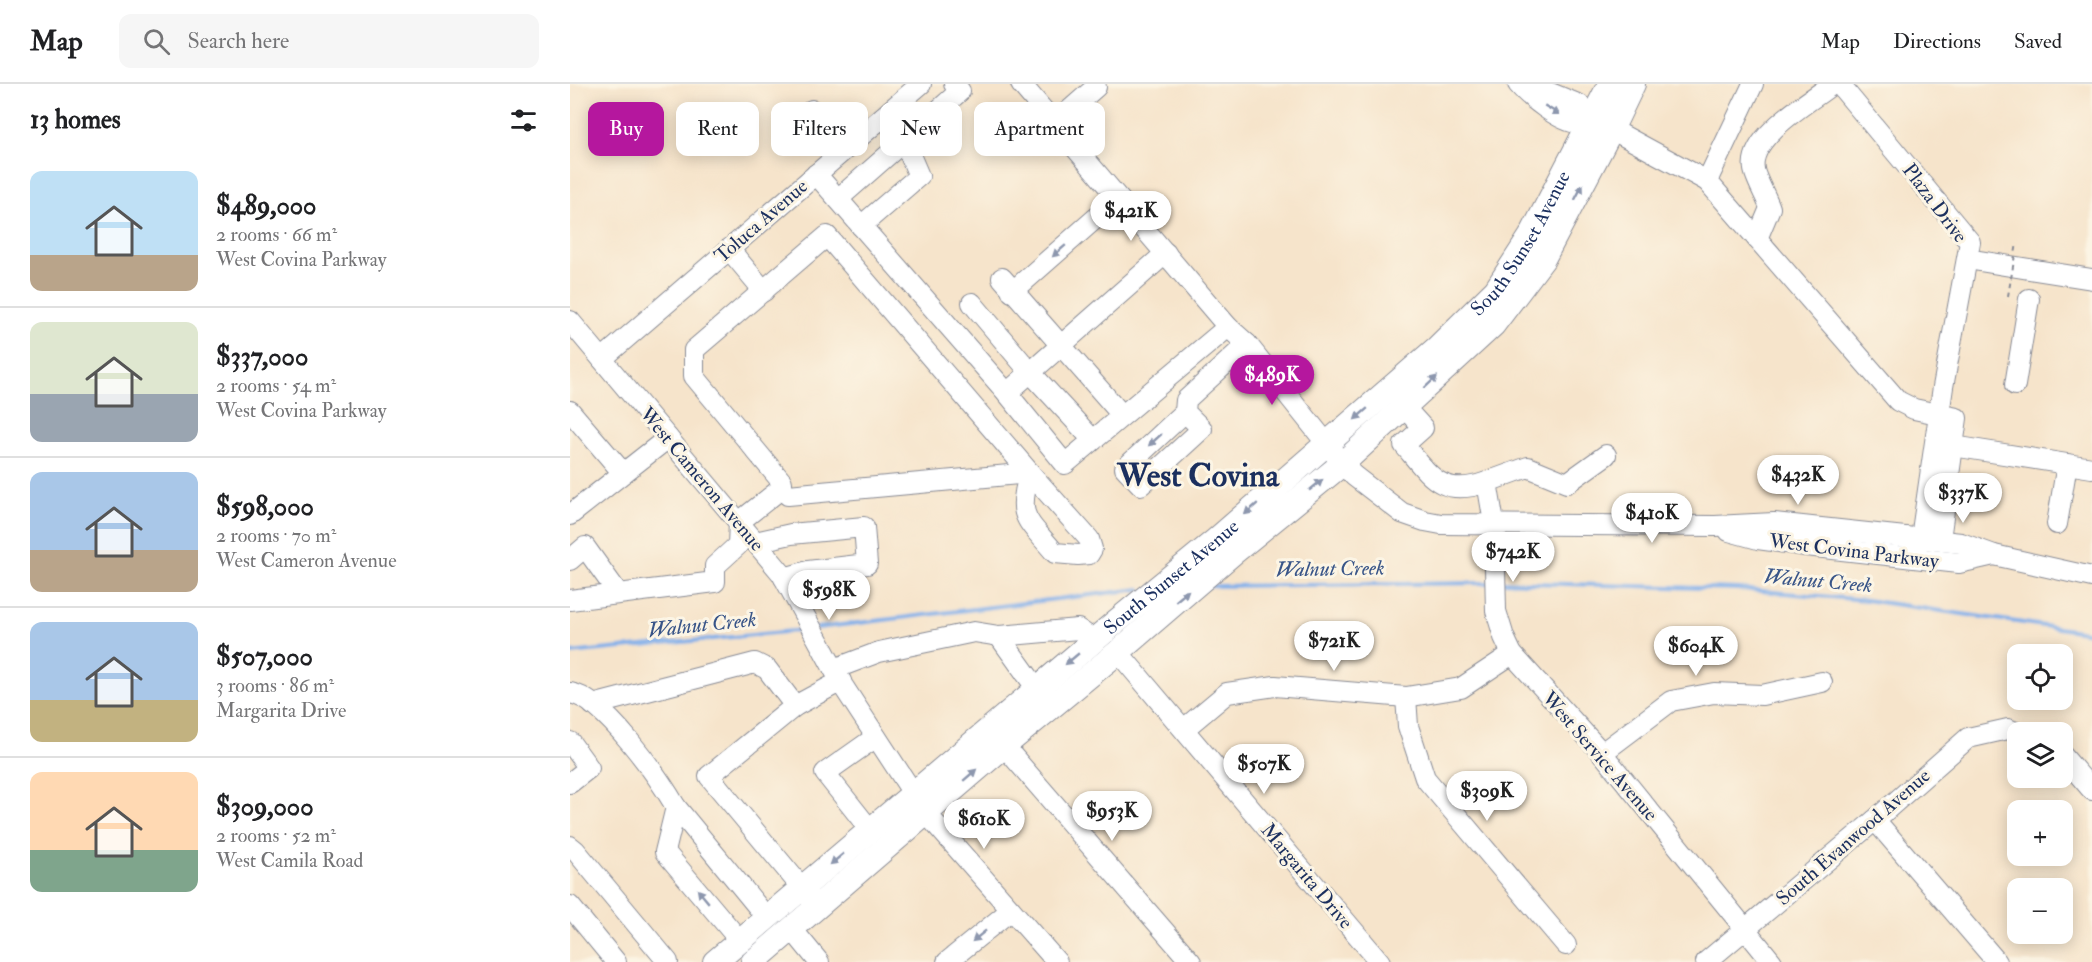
<!DOCTYPE html>
<meta charset="utf-8">
<style>
:root{--surface:#fff;--page:#f6f6f6;--text:#202124;--muted:#757577;--line:#e0e0e0;--accent:#b5179e}
body{margin:0;font-family:"IM FELL Double Pica",serif;background:var(--page);color:var(--text);height:100vh;display:flex;flex-direction:column;font-size:22px;white-space:nowrap}
*{box-sizing:border-box;margin:0}
p{font-size:20px;color:var(--muted)}
.icon{flex:none;width:33px;height:33px;fill:none;stroke:currentColor;stroke-width:2;stroke-linecap:round;stroke-linejoin:round}
.map{position:relative;flex:1;overflow:hidden}
.panel{display:flex;flex-direction:column;background:var(--surface);width:570px}
.panel>*{flex:none}
.hud{position:absolute;left:18px;top:18px;width:570px;height:54px;display:flex;gap:12px}
.buttons{position:absolute;left:1437px;top:560px;display:grid;gap:12px}
.buttons a{display:grid;place-items:center;width:66px;height:66px;border-radius:12px;background:var(--surface);box-shadow:0 3px 15px #0003;font-size:30px}
.price{position:absolute;translate:-50% -51px;padding:0 14px;border-radius:21px;background:#fff;color:#222;font-size:20px;line-height:39px;filter:drop-shadow(0 2px 3px #0008)}
.price::after{content:'';position:absolute;left:50%;top:36px;width:18px;height:14px;margin-left:-9px;background:inherit;clip-path:polygon(0 0,100% 0,50% 100%)}
.price.selected{background:var(--accent);color:#fff}
ul{padding:0;list-style:none}
li{display:flex;align-items:center;gap:18px;height:150px;padding:0 30px}
li+li{border-top:2px solid var(--line)}
li span{display:grid;place-items:center;flex:none;width:168px;height:120px;border-radius:12px;color:#555}
li>.icon{margin-inline-start:auto}
span .icon{width:72px;height:72px;fill:#fffc;stroke-width:1}
li b{font-size:26px}
h2{display:flex;justify-content:space-between;align-items:center;height:72px;padding:0 30px;font-size:26px}
.chip{padding:0 21px;border-radius:12px;background:var(--surface);box-shadow:0 3px 15px #0003;font-size:21px;line-height:54px}
.chip.selected{background:var(--accent);color:#fff}
header{display:flex;align-items:center;gap:36px;box-sizing:border-box;height:84px;padding:0 30px;background:var(--surface);border-bottom:2px solid var(--line)}
header strong{font-size:28px}
nav{display:flex;gap:33px;margin-inline-start:auto;font-size:21px}
.search{width:420px;height:54px;background:var(--page);display:flex;align-items:center;gap:15px;box-sizing:border-box;padding:0 21px;border-radius:12px;color:var(--muted);font-size:22px}
main{display:flex;flex:1;min-height:0}
.map>svg:first-child{display:block}
</style>
<header>
<strong>Map</strong>
<div class="search"><svg class="icon" aria-label="search" viewBox="0 0 24 24"><circle cx="10" cy="10" r="6"/><path d="M15 15l6 6"/></svg>Search here</div>
<nav><a>Map</a><a>Directions</a><a>Saved</a></nav>
</header>
<main>
<section class="panel">
<h2>13 homes<svg class="icon" aria-label="filters" viewBox="0 0 24 24"><path d="M4 7h16M4 17h16"/><circle cx="9" cy="7" r="2"/><circle cx="15" cy="17" r="2"/></svg></h2>
<ul>
<li><span style="background:linear-gradient(#bfe0f5 70%,#b9a48a 0)"><svg class="icon" aria-label="home" viewBox="0 0 24 24"><path d="M3 11l9-7 9 7M6 9v11h12V9"/></svg></span><div><b>$489,000</b><p>2 rooms · 66 m²</p><p>West Covina Parkway</p></div></li>
<li><span style="background:linear-gradient(#dfe7d0 60%,#9aa5b1 0)"><svg class="icon" aria-label="home" viewBox="0 0 24 24"><path d="M3 11l9-7 9 7M6 9v11h12V9"/></svg></span><div><b>$337,000</b><p>2 rooms · 54 m²</p><p>West Covina Parkway</p></div></li>
<li><span style="background:linear-gradient(#a9c7e8 65%,#b9a48a 0)"><svg class="icon" aria-label="home" viewBox="0 0 24 24"><path d="M3 11l9-7 9 7M6 9v11h12V9"/></svg></span><div><b>$598,000</b><p>2 rooms · 70 m²</p><p>West Cameron Avenue</p></div></li>
<li><span style="background:linear-gradient(#a9c7e8 65%,#c2b280 0)"><svg class="icon" aria-label="home" viewBox="0 0 24 24"><path d="M3 11l9-7 9 7M6 9v11h12V9"/></svg></span><div><b>$507,000</b><p>3 rooms · 86 m²</p><p>Margarita Drive</p></div></li>
<li><span style="background:linear-gradient(#ffd9b3 65%,#7fa58c 0)"><svg class="icon" aria-label="home" viewBox="0 0 24 24"><path d="M3 11l9-7 9 7M6 9v11h12V9"/></svg></span><div><b>$309,000</b><p>2 rooms · 52 m²</p><p>West Camila Road</p></div></li>
</ul>
</section>
<div class="map">
<svg width="1522" height="878" viewBox="0 0 1522 878">
<rect width="100%" height="100%" fill="#fcf5e5"/>
<filter id="ink" filterUnits="userSpaceOnUse"><feTurbulence type="fractalNoise" baseFrequency=".0167" numOctaves="2"/><feDisplacementMap in="SourceGraphic" scale="12" xChannelSelector="R" yChannelSelector="G"/><feConvolveMatrix kernelMatrix="1 2 1 2 8 2 1 2 1" color-interpolation-filters="sRGB"/></filter>
<filter id="wash" filterUnits="userSpaceOnUse"><feTurbulence type="fractalNoise" baseFrequency=".008" numOctaves="4" result="noise"/><feDisplacementMap in="SourceGraphic" scale="24" xChannelSelector="R" yChannelSelector="G"/><feGaussianBlur stdDeviation="1.35" result="paint"/><feColorMatrix in="noise" values="0 0 0 0 0 0 0 0 0 0 0 0 0 0 0 0 0 1.4 0 .05"/><feComposite in="paint" operator="in"/></filter>
<g filter="url(#wash)">
<rect width="100%" height="100%" fill="#f6e4cb"/>
<g fill="none" stroke-linecap="round" stroke-linejoin="round">
<g stroke="#80afea" stroke-width="4">
<polyline points="932,498 1168,505 1296,516 1522,549"/>
<polyline points="638,502 918,499"/>
<polyline points="247,544 570,505"/>
<polyline points="0,569 234,546"/>
</g>
</g>
</g>
<g filter="url(#ink)">
<g fill="none" stroke-linecap="round" stroke-linejoin="round">
<defs>
<g id="minor">
<polyline points="451,0 658,243 677,260 757,360 772,380 784,392 832,429 855,437 871,440 1145,442 1204,439 1391,459 1424,471 1522,493"/>
<path d="M948 0C959 13 990 38 1008 39 1012 39 1017 37 1022 36"/>
<polyline points="967,0 978,8 1010,21 1022,36"/>
<polyline points="1269,0 1400,158 1373,303 1351,454 1347,462 1344,462"/>
<polyline points="242,26 280,62"/>
<polyline points="485,39 526,3"/>
<polyline points="1030,39 1137,97 1328,317 1344,325 1387,334 1370,455"/>
<polyline points="246,90 437,309"/>
<polyline points="1137,97 1183,0"/>
<polyline points="268,115 334,57 313,33"/>
<polyline points="291,142 349,92 334,57 390,7 384,0"/>
<path d="M1187 155 1200 124C1197 114 1185 94 1184 85 1178 53 1240 17 1263 0"/>
<polyline points="159,165 194,207"/>
<polyline points="596,169 437,309 495,380 658,243"/>
<polyline points="1397,175 1522,195"/>
<polyline points="432,194 552,331"/>
<polyline points="442,208 526,134 550,116"/>
<polyline points="402,219 460,288 523,356"/>
<polyline points="0,237 212,490 273,602 356,729 487,878"/>
<polyline points="32,275 351,0"/>
<polyline points="1445,301 1459,215"/>
<path d="M834 323 853 344 834 361C861 393 872 414 917 398L924 439 926 527 934 553 942 570 1032 669 1202 878"/>
<polyline points="0,327 53,389"/>
<polyline points="615,328 632,345 571,401 555,384 615,328 616,316 677,260"/>
<polyline points="1383,362 1522,384"/>
<path d="M460 389 519 455 522 465 519 470 508 471 485 469C458 436 445 434 460 389Z"/>
<polyline points="917,398 958,383 997,399 1036,371"/>
<polyline points="0,431 98,354"/>
<polyline points="1487,440 1497,380"/>
<polyline points="1159,447 1188,455 1236,462 1389,479 1424,471"/>
<polyline points="185,458 221,450 294,443 297,480 238,487 214,494"/>
<polyline points="1236,462 1253,454 1270,455"/>
<polyline points="0,476 15,463 48,509"/>
<polyline points="0,516 145,498 145,482 168,461 169,438 212,404 218,411 460,389 257,152 124,266 124,292 212,398 212,404"/>
<polyline points="429,552 467,605"/>
<polyline points="548,568 810,878"/>
<polyline points="264,585 309,568 404,548 429,552 508,545 524,556"/>
<path d="M0 609C34 614 89 694 106 723"/>
<polyline points="836,613 838,642 855,694 996,861"/>
<polyline points="23,621 185,579 197,585 225,622"/>
<polyline points="614,645 657,609 705,602 836,613 891,604 942,570"/>
<polyline points="0,658 19,684 0,699"/>
<polyline points="434,662 621,878"/>
<polyline points="1032,669 1101,617 1144,609 1192,611 1252,598"/>
<polyline points="1492,671 1522,706"/>
<polyline points="1305,736 1427,878"/>
<polyline points="301,747 255,689 306,653"/>
<polyline points="0,762 5,766 98,878"/>
<polyline points="242,816 139,692 225,622 271,597"/>
<polyline points="0,822 46,878"/>
<polyline points="222,845 249,878"/>
<polyline points="170,857 95,768 106,723 197,834"/>
<polyline points="377,878 441,826"/>
<polyline points="1136,878 1305,736 1398,654 1438,645 1448,649"/>
</g>
<g id="major">
<path id="s1" d="M145 878 547 537 646 456 867 264 926 206 961 152 1040 0"/>
<polyline points="183,878 434,662 548,568 663,469 772,380 923,241 973,175 1042,44 1063,0"/>
</g>
</defs>
<use href="#minor" stroke="#888a94" stroke-width="22"/>
<use href="#major" stroke="#888a94" stroke-width="26"/>
<use href="#minor" stroke="#fff" stroke-width="20"/>
<use href="#major" stroke="#fff" stroke-width="24"/>
<polyline stroke="#888a94" stroke-width="2" stroke-dasharray="4.5 4.5" stroke-linecap="butt" points="1438,212 1447,159"/>
</g>
<defs><path id="oneway-solid" d="M-6-.8H1V-3.2L6.5 0L1 3.2V.8H-6Z" transform="scale(1.5)"/></defs>
<g fill="#8d97ae">
<use href="#oneway-solid" transform="translate(982 26) rotate(31)"/>
<use href="#oneway-solid" transform="translate(1009 108) rotate(-62)"/>
<use href="#oneway-solid" transform="translate(489 167) rotate(139)"/>
<use href="#oneway-solid" transform="translate(861 298) rotate(-43)"/>
<use href="#oneway-solid" transform="translate(791 330) rotate(139)"/>
<use href="#oneway-solid" transform="translate(585 356) rotate(138)"/>
<use href="#oneway-solid" transform="translate(746 401) rotate(-39)"/>
<use href="#oneway-solid" transform="translate(681 425) rotate(139)"/>
<use href="#oneway-solid" transform="translate(612 512) rotate(-40)"/>
<use href="#oneway-solid" transform="translate(502 575) rotate(140)"/>
<use href="#oneway-solid" transform="translate(400 691) rotate(-41)"/>
<use href="#oneway-solid" transform="translate(267 775) rotate(140)"/>
<use href="#oneway-solid" transform="translate(133 812) rotate(-130)"/>
<use href="#oneway-solid" transform="translate(409 852) rotate(141)"/>
</g>
</g>
<g text-anchor="middle" dominant-baseline="central" stroke-width="6" stroke-linejoin="round" paint-order="stroke">
<g font-size="20" fill="#1b2f5e" stroke="#fcf5e5">
<text transform="translate(1365 119) rotate(53)">Plaza Drive</text>
<text transform="translate(191 137) rotate(-41)">Toluca Avenue</text>
<text stroke="none"><textPath href="#s1" startOffset="1083">South Sunset Avenue</textPath></text>
<text transform="translate(132 395) rotate(50)">West Cameron Avenue</text>
<text transform="translate(1284 467) rotate(7)">West Covina Parkway</text>
<text stroke="none"><textPath href="#s1" startOffset="597">South Sunset Avenue</textPath></text>
<text transform="translate(1030 672) rotate(49)">West Service Avenue</text>
<text transform="translate(1283 753) rotate(-41)">South Evanwood Avenue</text>
<text transform="translate(737 792) rotate(50)">Margarita Drive</text>
</g>
<g font-size="21" font-style="italic" fill="#395588" stroke="#fcf5e5">
<text transform="translate(760 485) rotate(-1)">Walnut Creek</text>
<text transform="translate(1248 497) rotate(5)">Walnut Creek</text>
<text transform="translate(132 541) rotate(-6)">Walnut Creek</text>
</g>
<g font-size="32" font-weight="bold" fill="#1b2f5e" stroke="#fcf5e5">
<text x="628" y="392">West Covina</text>
</g>
</g>
</svg>
<div class="buttons">
<a><svg class="icon" aria-label="locate" viewBox="0 0 24 24"><circle cx="12" cy="12" r="6"/><path d="M12 2v4M12 18v4M2 12h4M18 12h4"/></svg></a>
<a><svg class="icon" aria-label="layers" viewBox="0 0 24 24"><path d="M12 4l9 5-9 5-9-5zM3 14l9 5 9-5"/></svg></a>
<a>+</a>
<a>−</a>
</div>
<b class="price" style="left:561px;top:158px">$421K</b>
<b class="price selected" style="left:702px;top:322px">$489K</b>
<b class="price" style="left:1228px;top:422px">$432K</b>
<b class="price" style="left:1393px;top:440px">$337K</b>
<b class="price" style="left:1082px;top:460px">$410K</b>
<b class="price" style="left:943px;top:499px">$742K</b>
<b class="price" style="left:259px;top:537px">$598K</b>
<b class="price" style="left:764px;top:588px">$721K</b>
<b class="price" style="left:1126px;top:593px">$604K</b>
<b class="price" style="left:694px;top:711px">$507K</b>
<b class="price" style="left:917px;top:738px">$309K</b>
<b class="price" style="left:542px;top:758px">$953K</b>
<b class="price" style="left:414px;top:766px">$610K</b>
<div class="hud">
<a class="chip selected">Buy</a>
<a class="chip">Rent</a>
<a class="chip">Filters</a>
<a class="chip">New</a>
<a class="chip">Apartment</a>
</div>
</div>
</main>
